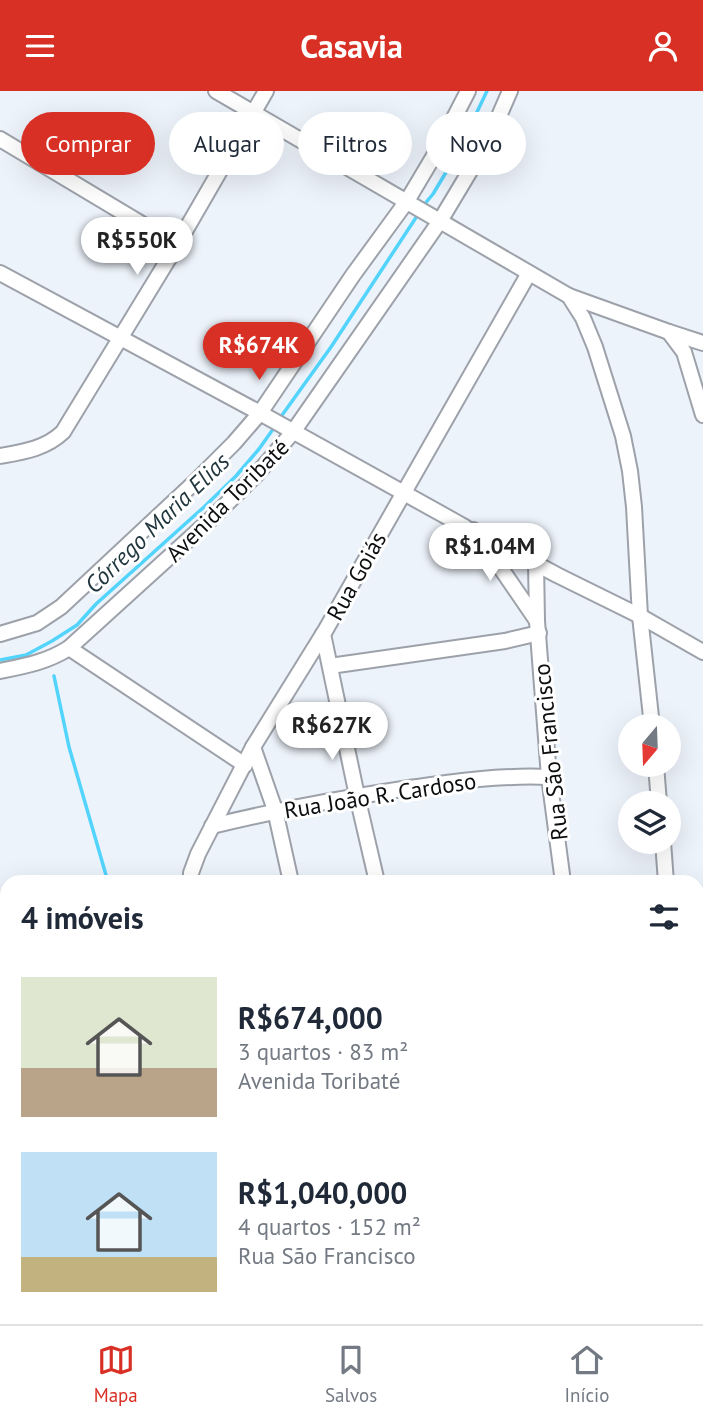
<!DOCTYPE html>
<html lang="pt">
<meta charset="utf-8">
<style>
:root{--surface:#fff;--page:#f6f6f7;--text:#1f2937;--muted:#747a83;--line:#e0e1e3;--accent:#d93025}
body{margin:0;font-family:"PT Sans",sans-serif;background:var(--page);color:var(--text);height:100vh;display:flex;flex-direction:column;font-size:26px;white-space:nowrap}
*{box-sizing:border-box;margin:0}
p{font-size:23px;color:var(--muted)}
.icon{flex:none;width:38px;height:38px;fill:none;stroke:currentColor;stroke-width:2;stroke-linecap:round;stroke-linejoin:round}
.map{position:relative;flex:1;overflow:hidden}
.side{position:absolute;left:0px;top:784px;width:704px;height:450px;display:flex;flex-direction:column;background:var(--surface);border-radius:21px 21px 0 0;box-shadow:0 7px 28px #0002}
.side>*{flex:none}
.hud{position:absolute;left:21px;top:21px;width:662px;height:63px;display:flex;gap:14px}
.needle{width:46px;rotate:199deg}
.fabs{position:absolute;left:618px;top:623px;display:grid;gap:14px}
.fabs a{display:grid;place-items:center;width:63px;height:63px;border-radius:50%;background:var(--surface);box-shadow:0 7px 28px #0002;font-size:35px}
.price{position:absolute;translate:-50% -60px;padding:0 16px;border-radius:24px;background:#fff;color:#222;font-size:23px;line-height:46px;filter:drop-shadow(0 2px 4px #0008)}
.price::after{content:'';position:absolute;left:50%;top:42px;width:21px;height:16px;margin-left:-10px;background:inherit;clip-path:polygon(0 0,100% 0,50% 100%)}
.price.selected{background:var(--accent);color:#fff}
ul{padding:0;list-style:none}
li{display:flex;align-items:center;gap:21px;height:175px;padding:0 21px}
li span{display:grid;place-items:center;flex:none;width:196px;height:140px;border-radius:0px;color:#555}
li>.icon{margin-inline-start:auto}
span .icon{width:84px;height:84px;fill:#fffc;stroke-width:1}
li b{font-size:30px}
h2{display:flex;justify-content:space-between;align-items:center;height:84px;padding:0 21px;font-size:30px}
.tag{padding:0 24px;border-radius:32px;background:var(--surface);box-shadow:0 7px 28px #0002;font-size:24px;line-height:63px}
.tag.selected{background:var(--accent);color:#fff}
header{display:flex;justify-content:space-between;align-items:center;height:91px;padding:0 21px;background:var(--accent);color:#fff;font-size:32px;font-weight:700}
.dock{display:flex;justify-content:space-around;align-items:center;height:98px;border-top:2px solid var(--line);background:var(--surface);font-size:19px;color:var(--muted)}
.dock a{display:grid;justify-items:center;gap:4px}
.dock .selected{color:var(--accent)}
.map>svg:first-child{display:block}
</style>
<header><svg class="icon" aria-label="menu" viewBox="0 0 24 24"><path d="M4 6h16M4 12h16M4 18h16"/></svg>Casavia<svg class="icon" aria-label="person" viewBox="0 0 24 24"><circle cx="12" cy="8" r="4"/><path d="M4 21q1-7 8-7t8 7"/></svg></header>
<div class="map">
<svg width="703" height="1233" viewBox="0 0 703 1233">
<rect width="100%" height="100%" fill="#edf3fb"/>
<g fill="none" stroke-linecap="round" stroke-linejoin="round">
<g stroke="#52d4fd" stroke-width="3.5">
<polyline points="423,115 433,103 457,63 487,0"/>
<polyline points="280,327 331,256 419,122"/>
<polyline points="0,569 26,564 52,550 77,534 96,513 204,416 236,385 259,358 276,334"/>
<polyline points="54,585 69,656 108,791"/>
<polyline points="162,1233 162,1227"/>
</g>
<defs>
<g id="minor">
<polyline points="216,0 569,205 583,227 595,256 623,345 630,380 634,416 640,525 652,635"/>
<polyline points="0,48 177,154"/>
<polyline points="0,182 260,322 465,436 500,476 537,530"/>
<polyline points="569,205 669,241 703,252"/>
<polyline points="669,241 684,261 703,324"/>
<path d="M0 365C23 361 45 358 63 341L177 154 266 0"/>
<polyline points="473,439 557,484 640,525 703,561"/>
<polyline points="536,472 537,530 549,686 563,791"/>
<polyline points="0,543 37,532 61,516 196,390 234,352 260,322 353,184 407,110 438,58 468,0"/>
<polyline points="323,543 357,705 377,791"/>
<polyline points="69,557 245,674"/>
<polyline points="330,575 505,550 539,542"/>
<path d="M0 580C25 575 47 571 69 557L210 429 258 382 293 341 440 130 479 65 496 32 510 0"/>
<polyline points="253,656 275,719 291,791"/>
<polyline points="656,674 659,712"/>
<path d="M212 735C277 719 343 707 409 697 456 690 502 684 549 686"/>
<polyline points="663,751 666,791"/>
<polyline points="191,791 191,782 198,763 253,656 325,540 529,182"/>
<polyline points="696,859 703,854"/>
<polyline points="0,1142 7,1141"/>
<polyline points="0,1186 0,1192"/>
<polyline points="246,1227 247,1233"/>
<polyline points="283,1227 297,1233"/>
<polyline points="475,1227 487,1233"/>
<polyline points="610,1227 613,1233"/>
<polyline points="561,1233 563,1227"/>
</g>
</defs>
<use href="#minor" stroke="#9da2aa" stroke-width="18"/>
<use href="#minor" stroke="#fff" stroke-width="14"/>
</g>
<g text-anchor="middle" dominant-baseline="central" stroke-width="6" stroke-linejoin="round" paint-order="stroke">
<g font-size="23" fill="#0b0d0f" stroke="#fff">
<text transform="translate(227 409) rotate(-45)">Avenida Toribaté</text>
<text transform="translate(356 485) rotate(-61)">Rua Goiás</text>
<text transform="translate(550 661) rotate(-96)">Rua São Francisco</text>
<text transform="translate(380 704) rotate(-9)">Rua João R. Cardoso</text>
</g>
<g font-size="24" font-style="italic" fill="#1f353d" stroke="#fff">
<text transform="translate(157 432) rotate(-44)">Córrego Maria Elias</text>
</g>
</g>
</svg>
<div class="fabs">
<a><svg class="needle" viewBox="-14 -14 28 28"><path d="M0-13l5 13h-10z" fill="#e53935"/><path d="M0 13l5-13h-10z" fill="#747a83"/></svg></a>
<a><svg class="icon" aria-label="layers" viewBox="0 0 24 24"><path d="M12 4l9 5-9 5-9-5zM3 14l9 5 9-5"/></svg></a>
</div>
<b class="price" style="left:137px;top:186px">R$550K</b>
<b class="price selected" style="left:259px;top:291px">R$674K</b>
<b class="price" style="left:490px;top:492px">R$1.04M</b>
<b class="price" style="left:332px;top:671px">R$627K</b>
<div class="hud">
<a class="tag selected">Comprar</a>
<a class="tag">Alugar</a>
<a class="tag">Filtros</a>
<a class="tag">Novo</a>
</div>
<section class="side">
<h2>4 imóveis<svg class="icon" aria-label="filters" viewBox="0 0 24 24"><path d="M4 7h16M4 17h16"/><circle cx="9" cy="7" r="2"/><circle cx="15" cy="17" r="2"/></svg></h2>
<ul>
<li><span style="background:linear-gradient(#dfe7d0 65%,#b9a48a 0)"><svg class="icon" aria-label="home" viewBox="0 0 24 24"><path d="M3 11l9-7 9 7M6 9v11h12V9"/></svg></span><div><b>R$674,000</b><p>3 quartos · 83 m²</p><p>Avenida Toribaté</p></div></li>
<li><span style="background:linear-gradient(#bfe0f5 75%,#c2b280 0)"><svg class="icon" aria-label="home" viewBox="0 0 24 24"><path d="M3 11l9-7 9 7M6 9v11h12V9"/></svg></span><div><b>R$1,040,000</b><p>4 quartos · 152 m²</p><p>Rua São Francisco</p></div></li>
</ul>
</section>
</div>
<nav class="dock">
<a class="selected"><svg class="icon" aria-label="map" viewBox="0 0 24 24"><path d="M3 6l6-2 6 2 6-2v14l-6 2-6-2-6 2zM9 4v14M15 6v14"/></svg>Mapa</a>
<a><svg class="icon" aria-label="saved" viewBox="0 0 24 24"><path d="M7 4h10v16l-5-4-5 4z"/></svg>Salvos</a>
<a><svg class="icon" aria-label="home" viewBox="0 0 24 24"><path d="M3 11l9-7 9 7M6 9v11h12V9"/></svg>Início</a>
</nav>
